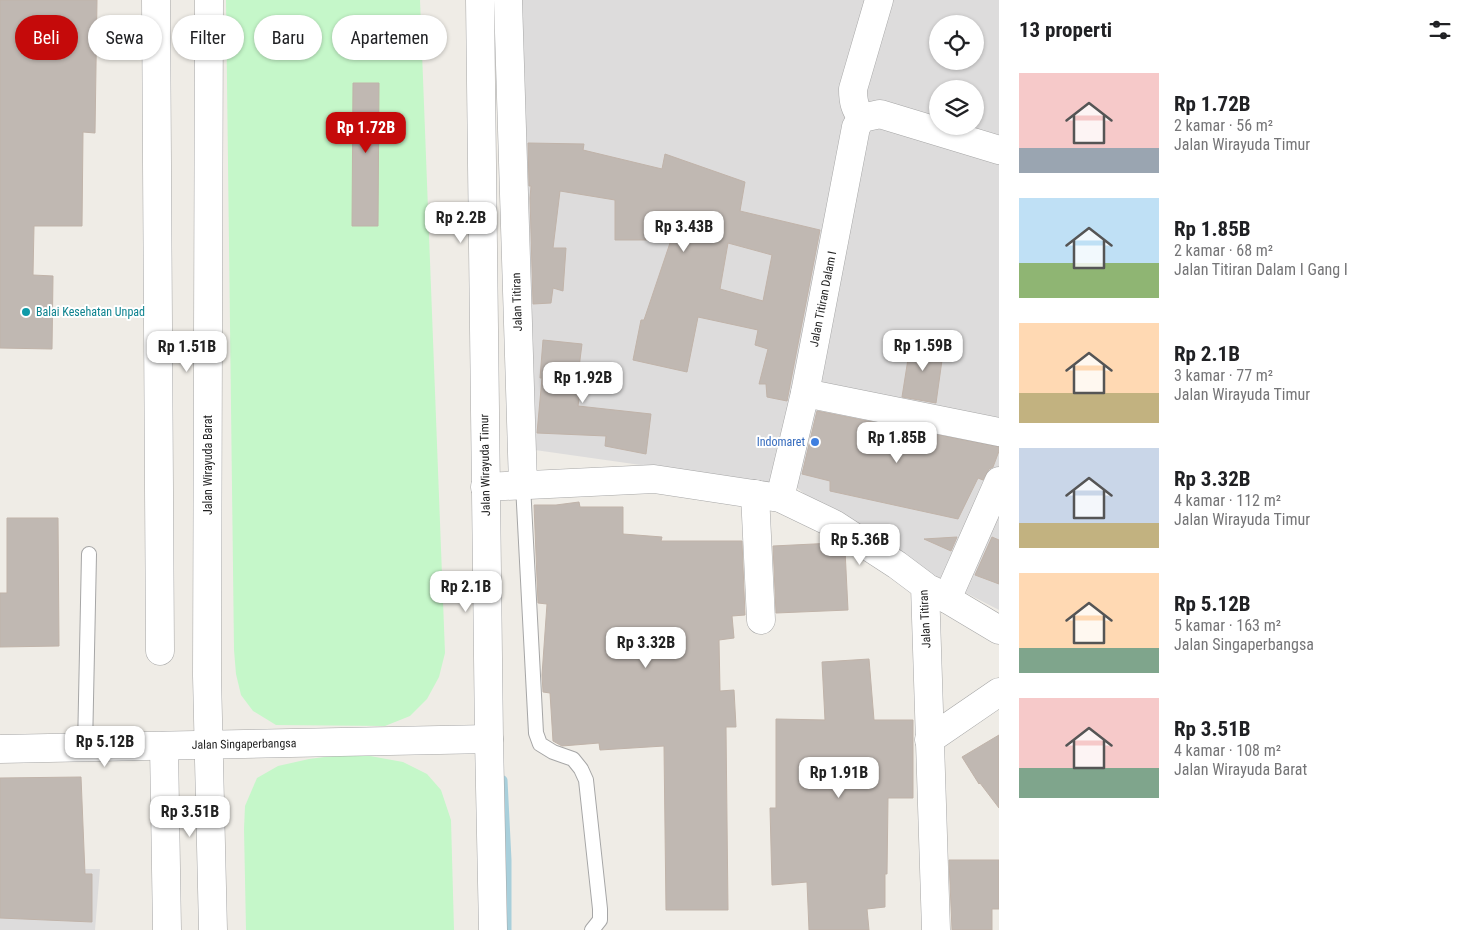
<!DOCTYPE html>
<html lang="id">
<meta charset="utf-8">
<style>
:root{--surface:#fff;--page:#f6f6f6;--text:#202124;--muted:#757577;--accent:#c50a0a}
body{margin:0;font-family:"Roboto Condensed",sans-serif;background:var(--page);color:var(--text);height:100vh;display:flex;flex-direction:column;font-size:19px;white-space:nowrap}
*{box-sizing:border-box;margin:0}
p{font-size:16px;color:var(--muted)}
.icon{flex:none;width:28px;height:28px;fill:none;stroke:currentColor;stroke-width:2;stroke-linecap:round;stroke-linejoin:round}
.map{position:relative;flex:1;overflow:hidden}
.sheet{display:flex;flex-direction:column;background:var(--surface);width:475px}
.sheet>*{flex:none}
.top-card{position:absolute;left:15px;top:15px;width:475px;height:45px;display:flex;gap:10px}
.buttons{position:absolute;left:929px;top:15px;display:grid;gap:10px}
.buttons a{display:grid;place-items:center;width:55px;height:55px;border-radius:50%;background:var(--surface);box-shadow:0 1px 4px #0004;font-size:25px}
.price{position:absolute;translate:-50% -42px;padding:0 11px;border-radius:10px;background:#fff;color:#222;font-size:16px;line-height:32px;filter:drop-shadow(0 1px 2px #0008)}
.price::after{content:'';position:absolute;left:50%;top:30px;width:15px;height:11px;margin-left:-8px;background:inherit;clip-path:polygon(0 0,100% 0,50% 100%)}
.price.on{background:var(--accent);color:#fff}
ul{padding:0;list-style:none}
li{display:flex;align-items:center;gap:15px;height:125px;padding:0 20px}
li span{display:grid;place-items:center;flex:none;width:140px;height:100px;border-radius:0px;color:#555}
li>.icon{margin-inline-start:auto}
span .icon{width:60px;height:60px;fill:#fffc;stroke-width:1}
li b{font-size:21px}
h2{display:flex;justify-content:space-between;align-items:center;height:60px;padding:0 20px;font-size:21px}
.tag{padding:0 18px;border-radius:22px;background:var(--surface);box-shadow:0 1px 4px #0004;font-size:18px;line-height:45px}
.tag.on{background:var(--accent);color:#fff}
main{display:flex;flex:1;min-height:0}
.map>svg:first-child{display:block}
</style>
<main>
<div class="map">
<svg width="999" height="930" viewBox="0 0 999 930">
<rect width="100%" height="100%" fill="#efece6"/>
<g fill="#dddcdc" fill-rule="evenodd">
<path d="M516 0H999V610L854 535 796 487 528 449ZM938 24H975V61H938ZM938 89H975V126H938Z"/>
<polygon points="0,821 49,869 100,869 95,930 0,930"/>
</g>
<g fill="#c5f7c9">
<polygon points="226,0 420,0 445,653 439,677 427,699 410,716 385,726 276,725 253,711 241,695 236,674 234,650"/>
<polygon points="340,755 370,756 403,762 427,774 441,790 451,820 454,930 246,930 244,829 245,806 257,778 278,766 309,759"/>
</g>
<g fill="none" stroke-linecap="round" stroke-linejoin="round">
<polyline stroke="#a8cfdb" stroke-width="9" points="503,780 507,860 507,930"/>
</g>
<g fill="#c0b8b2" stroke="#c0b3a9" fill-rule="evenodd">
<polygon points="0,0 97,0 95,133 83,132 82,226 34,226 33,275 53,276 52,349 0,348"/>
<polygon points="353,83 379,83 378,226 352,226"/>
<path d="M528 143 584 144 583 150 662 169 665 154 745 182 740 211 820 230 787 401 767 397 766 384H759L768 349 755 345 758 330 698 317 687 372 633 360 641 320H644L671 240H615V200L560 191 553 248H566L563 291 553 288 551 303 533 304 530 198 531 186H529ZM728 243 772 255 763 301 720 289Z"/>
<polygon points="543,340 582,344 576,391 580,392 578,406 651,414 646,454 605,446 606,436 537,433 542,378 540,378"/>
<polygon points="911,340 944,346 936,403 902,397"/>
<polygon points="817,411 999,447 999,451 993,467 989,469 983,480 978,478 958,519 830,491 830,481 802,474"/>
<polygon points="579,502 580,507 623,507 623,534 662,537 661,541 742,541 745,615 732,616 734,638 719,640 720,691 734,690 736,727 726,727 728,910 666,910 664,746 600,750 599,743 562,746 553,741 550,693 543,692 542,675 547,604 538,603 534,505 556,505"/>
<polygon points="7,518 58,518 59,646 0,647 0,593 7,593"/>
<polygon points="957,537 951,551 924,539"/>
<polygon points="992,537 999,540 999,584 975,575"/>
<polygon points="834,543 845,550 848,610 776,613 773,546"/>
<polygon points="869,659 874,720 913,720 913,798 888,798 887,874 885,874 885,907 867,909 869,930 809,930 807,882 772,885 770,808 776,808 776,719 825,720 822,662"/>
<polygon points="999,735 999,808 980,783 979,784 962,757"/>
<polygon points="81,777 85,874 92,874 92,922 0,918 0,778"/>
<polygon points="949,860 999,860 999,909 992,909 992,930 952,930"/>
</g>
<g fill="none" stroke-linecap="round" stroke-linejoin="round">
<defs>
<g id="lane">
<polyline points="523,485 536,733 540,744 553,752 573,759 581,769 586,780 600,909 600,920 592,930"/>
<polyline points="85,748 89,554"/>
</g>
<g id="street">
<polyline points="156,0 160,651"/>
<polyline points="209,0 207,676 213,930"/>
<polyline points="480,0 489,739 493,930"/>
<polyline points="508,0 523,485"/>
<path d="M862 118C855 109 853 102 853 89L879 0"/>
<polyline points="805,393 999,432"/>
<polyline points="485,487 654,479 780,498 834,524 897,565 925,586 936,930"/>
<polyline points="755,494 761,620"/>
<polyline points="780,498 805,393 856,127 862,118 880,114 999,150"/>
<polyline points="932,590 999,630"/>
<polyline points="947,599 999,481"/>
<polyline points="929,740 999,692"/>
<polyline points="164,746 167,930"/>
<polyline points="0,749 489,739"/>
</g>
</defs>
<use href="#lane" stroke="#a6a6a6" stroke-width="16"/>
<use href="#street" stroke="#a6a6a6" stroke-width="29"/>
<use href="#lane" stroke="#fff" stroke-width="14"/>
<use href="#street" stroke="#fff" stroke-width="28"/>
</g>
<circle fill="#0f9aa8" stroke="#fff" stroke-width="2" cx="26" cy="312" r="5"/>
<circle fill="#3f7fe0" stroke="#fff" stroke-width="2" cx="815" cy="442" r="5"/>
<g text-anchor="middle" dominant-baseline="central" stroke-width="4" stroke-linejoin="round" paint-order="stroke">
<g font-size="12" fill="#1f1f1f" stroke="#fff">
<text transform="translate(823 299) rotate(-79)">Jalan Titiran Dalam I</text>
<text transform="translate(517 302) rotate(-92)">Jalan Titiran</text>
<text transform="translate(208 465) rotate(-90)">Jalan Wirayuda Barat</text>
<text transform="translate(485 465) rotate(-91)">Jalan Wirayuda Timur</text>
<text transform="translate(925 619) rotate(-93)">Jalan Titiran</text>
<text transform="translate(244 744) rotate(-1)">Jalan Singaperbangsa</text>
</g>
<g font-size="12" fill="#0d838f" stroke="#fff" text-anchor="start">
<text x="36" y="312">Balai Kesehatan Unpad</text>
</g>
<g font-size="12" fill="#366cbe" stroke="#fff" text-anchor="end">
<text x="805" y="442">Indomaret</text>
</g>
</g>
</svg>
<div class="buttons">
<a><svg class="icon" aria-label="locate" viewBox="0 0 24 24"><circle cx="12" cy="12" r="6"/><path d="M12 2v4M12 18v4M2 12h4M18 12h4"/></svg></a>
<a><svg class="icon" aria-label="layers" viewBox="0 0 24 24"><path d="M12 4l9 5-9 5-9-5zM3 14l9 5 9-5"/></svg></a>
</div>
<b class="price on" style="left:366px;top:154px">Rp 1.72B</b>
<b class="price" style="left:461px;top:244px">Rp 2.2B</b>
<b class="price" style="left:684px;top:253px">Rp 3.43B</b>
<b class="price" style="left:923px;top:372px">Rp 1.59B</b>
<b class="price" style="left:187px;top:373px">Rp 1.51B</b>
<b class="price" style="left:583px;top:404px">Rp 1.92B</b>
<b class="price" style="left:897px;top:464px">Rp 1.85B</b>
<b class="price" style="left:860px;top:566px">Rp 5.36B</b>
<b class="price" style="left:466px;top:613px">Rp 2.1B</b>
<b class="price" style="left:646px;top:669px">Rp 3.32B</b>
<b class="price" style="left:105px;top:768px">Rp 5.12B</b>
<b class="price" style="left:839px;top:799px">Rp 1.91B</b>
<b class="price" style="left:190px;top:838px">Rp 3.51B</b>
<div class="top-card">
<a class="tag on">Beli</a>
<a class="tag">Sewa</a>
<a class="tag">Filter</a>
<a class="tag">Baru</a>
<a class="tag">Apartemen</a>
</div>
</div>
<section class="sheet">
<h2>13 properti<svg class="icon" aria-label="filters" viewBox="0 0 24 24"><path d="M4 7h16M4 17h16"/><circle cx="9" cy="7" r="2"/><circle cx="15" cy="17" r="2"/></svg></h2>
<ul>
<li><span style="background:linear-gradient(#f6c9c9 75%,#9aa5b1 0)"><svg class="icon" aria-label="home" viewBox="0 0 24 24"><path d="M3 11l9-7 9 7M6 9v11h12V9"/></svg></span><div><b>Rp 1.72B</b><p>2 kamar · 56 m²</p><p>Jalan Wirayuda Timur</p></div></li>
<li><span style="background:linear-gradient(#bfe0f5 65%,#8fb573 0)"><svg class="icon" aria-label="home" viewBox="0 0 24 24"><path d="M3 11l9-7 9 7M6 9v11h12V9"/></svg></span><div><b>Rp 1.85B</b><p>2 kamar · 68 m²</p><p>Jalan Titiran Dalam I Gang I</p></div></li>
<li><span style="background:linear-gradient(#ffd9b3 70%,#c2b280 0)"><svg class="icon" aria-label="home" viewBox="0 0 24 24"><path d="M3 11l9-7 9 7M6 9v11h12V9"/></svg></span><div><b>Rp 2.1B</b><p>3 kamar · 77 m²</p><p>Jalan Wirayuda Timur</p></div></li>
<li><span style="background:linear-gradient(#c9d6e8 75%,#c2b280 0)"><svg class="icon" aria-label="home" viewBox="0 0 24 24"><path d="M3 11l9-7 9 7M6 9v11h12V9"/></svg></span><div><b>Rp 3.32B</b><p>4 kamar · 112 m²</p><p>Jalan Wirayuda Timur</p></div></li>
<li><span style="background:linear-gradient(#ffd9b3 75%,#7fa58c 0)"><svg class="icon" aria-label="home" viewBox="0 0 24 24"><path d="M3 11l9-7 9 7M6 9v11h12V9"/></svg></span><div><b>Rp 5.12B</b><p>5 kamar · 163 m²</p><p>Jalan Singaperbangsa</p></div></li>
<li><span style="background:linear-gradient(#f6c9c9 70%,#7fa58c 0)"><svg class="icon" aria-label="home" viewBox="0 0 24 24"><path d="M3 11l9-7 9 7M6 9v11h12V9"/></svg></span><div><b>Rp 3.51B</b><p>4 kamar · 108 m²</p><p>Jalan Wirayuda Barat</p></div></li>
</ul>
</section>
</main>
